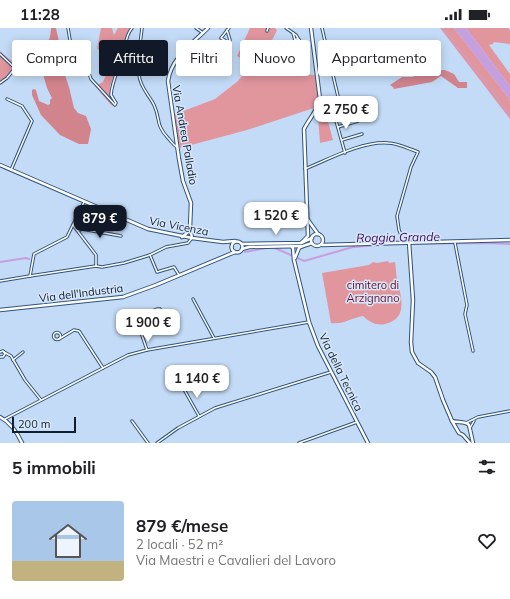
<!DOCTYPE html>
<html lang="it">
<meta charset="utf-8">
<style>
:root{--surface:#fff;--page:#f6f6f6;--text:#202124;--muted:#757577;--line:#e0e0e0;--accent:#111827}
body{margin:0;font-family:Mulish,sans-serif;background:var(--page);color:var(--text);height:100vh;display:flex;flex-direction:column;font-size:15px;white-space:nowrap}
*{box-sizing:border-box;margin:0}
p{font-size:13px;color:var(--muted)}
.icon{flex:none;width:22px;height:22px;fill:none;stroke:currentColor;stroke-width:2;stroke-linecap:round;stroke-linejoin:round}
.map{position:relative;height:415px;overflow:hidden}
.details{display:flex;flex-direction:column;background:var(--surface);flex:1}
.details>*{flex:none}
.banner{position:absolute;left:12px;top:12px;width:486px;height:36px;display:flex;gap:8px}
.scale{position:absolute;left:12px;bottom:10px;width:64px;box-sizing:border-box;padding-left:4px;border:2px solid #101f30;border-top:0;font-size:11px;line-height:14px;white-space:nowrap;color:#101f30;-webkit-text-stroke:3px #d7e7fa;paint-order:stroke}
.price{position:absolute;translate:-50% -34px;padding:0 9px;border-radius:8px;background:#fff;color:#222;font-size:13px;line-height:26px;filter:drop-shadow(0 1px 2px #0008)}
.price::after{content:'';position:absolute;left:50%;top:24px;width:12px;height:9px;margin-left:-6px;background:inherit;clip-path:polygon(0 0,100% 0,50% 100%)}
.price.selected{background:var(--accent);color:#fff}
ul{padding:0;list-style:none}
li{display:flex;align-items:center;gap:12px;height:100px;padding:0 12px}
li+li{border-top:1px solid var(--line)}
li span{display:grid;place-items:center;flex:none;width:112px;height:80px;border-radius:4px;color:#555}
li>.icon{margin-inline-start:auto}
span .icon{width:48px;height:48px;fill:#fffc;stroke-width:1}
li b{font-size:17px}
h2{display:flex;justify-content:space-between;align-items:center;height:48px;padding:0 12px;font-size:17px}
.tag{padding:0 14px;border-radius:4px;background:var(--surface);box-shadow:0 2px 10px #0003;font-size:14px;line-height:36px}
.tag.selected{background:var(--accent);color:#fff}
.status{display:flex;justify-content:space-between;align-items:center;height:28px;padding:0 20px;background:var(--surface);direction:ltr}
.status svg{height:11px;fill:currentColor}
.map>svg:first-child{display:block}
</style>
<div class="status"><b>11:28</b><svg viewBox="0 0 49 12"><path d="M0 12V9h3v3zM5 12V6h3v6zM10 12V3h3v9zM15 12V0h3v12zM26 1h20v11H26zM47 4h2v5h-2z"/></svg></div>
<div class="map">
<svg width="510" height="415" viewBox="0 0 510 415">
<rect width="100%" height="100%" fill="#c3dbf7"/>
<g fill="#e1969e">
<path d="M101 0H112L114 7 118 0H130C125 7 126 13 124 21 122 31 108 56 110 65 111 68 115 73 116 76L115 78 111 77 95 58 103 54 110 38 102 31 106 24 97 21Z"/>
<polygon points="250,0 275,0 277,2 259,39 319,48 321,75 320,78 247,102 180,120 173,87 215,71 238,53 251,36 237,28"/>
<polygon points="440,0 454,0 510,72 510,91"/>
<polygon points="466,0 508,0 510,3 510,16 494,14 493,16 489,17 510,46 510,58"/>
<polygon points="0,23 18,39 2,56 0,54"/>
<polygon points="326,86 333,112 320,115 318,88"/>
<path d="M388 233 389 235 395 234C396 241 396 245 397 251 401 268 409 291 385 296 376 298 369 294 363 288 351 290 343 297 331 295L322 245 369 237 373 234 377 235Z"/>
</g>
<g fill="#d2848d">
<path d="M51 0H56L61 23 62 38 69 59 74 80 78 85 86 88 91 101 88 116H79L60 107 41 87 32 67V62L34 61 36 62 39 73 48 77 50 76V72L52 70 47 60 43 46 37 40C44 32 38 31 35 25V22C47 12 50 18 51 0Z"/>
<polygon points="445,42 454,46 459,54 467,54 467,60 458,60 441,48 432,54 394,61 393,59 390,57 402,49 412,49 429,43"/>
</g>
<polygon fill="#c69fde" points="454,0 466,0 510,58 510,72"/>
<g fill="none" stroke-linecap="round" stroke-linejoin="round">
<g stroke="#c69fde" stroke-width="1">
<polyline points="442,0 491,61 510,88"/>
<polyline points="508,0 510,3"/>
</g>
<g stroke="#c69fde" stroke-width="2">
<polyline points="78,197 112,204"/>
<polyline points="275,220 304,233 353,219 393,216 487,215 510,216"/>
<polyline points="245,224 266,220"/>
<polyline points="0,234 26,230 29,231"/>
</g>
<defs>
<g id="street">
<path d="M68 0 70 12 82 27 91 51 115 77 116 75 111 67C112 52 119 41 123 27 126 17 125 8 132 0"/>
<path d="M142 0C140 15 138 31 139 47 140 59 149 67 154 77 161 92 155 96 168 110 171 113 173 117 177 119"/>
<polyline points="196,0 203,5"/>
<polyline points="286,0 296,7 299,12"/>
<polyline points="227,2 230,12 229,15 221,10 229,0"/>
<polyline points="267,3 268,0"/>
<polyline points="293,5 295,12"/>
<circle cx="297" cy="14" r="3"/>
<polyline points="0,26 15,40 7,50 0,55"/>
<polyline points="7,71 22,78 32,93 11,142"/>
<polyline points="333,82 345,125"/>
<path d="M315 84C324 86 334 83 340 77L322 0"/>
<polyline points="338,99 358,93"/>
<polyline points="342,112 362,106"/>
<path d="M305 141C329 131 362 113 388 115 398 115 409 121 418 124L411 139 397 188 399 202 404 214"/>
<polyline points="73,197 96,227 96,238"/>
<polyline points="78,203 82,201 121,208"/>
<polyline points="455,215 467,277 465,286 473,323"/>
<polyline points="150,227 157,244 174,239 179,247"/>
<polyline points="30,248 96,238 102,239 124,235 150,227 166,219 188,215 192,210"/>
<polyline points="0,253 30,248 34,226 67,209 84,174"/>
<polyline points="193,271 214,310"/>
<polyline points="118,296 136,290"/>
<circle cx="57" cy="308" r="3.5"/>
<polyline points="59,311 74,302 79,303 103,340"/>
<polyline points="147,322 136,290 157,281 160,281 161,284 157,287 150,284"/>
<polyline points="0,324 3,323 5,326 3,329 0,329"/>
<polyline points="4,324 11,328 25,352 41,372"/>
<polyline points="13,332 23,324"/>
<circle cx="183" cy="352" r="3.5"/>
<polyline points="181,356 199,388"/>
<polyline points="5,391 128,327 147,322 309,294"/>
<polyline points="132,393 148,415"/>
<polyline points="466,395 478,389 510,383"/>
<polyline points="470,400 474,393"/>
<polyline points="157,415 178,400 215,380 331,344"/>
<polyline points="299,415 357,394"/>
</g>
<g id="secondary">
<polyline points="0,137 148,201 192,210 223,214 235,213"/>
<polyline points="308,192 318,206"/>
<polyline points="190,200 192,210"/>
<circle cx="317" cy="212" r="6"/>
<path d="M182 209 187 205 190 199 191 175 183 153 179 131 168 53C171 30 192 16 208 0"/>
<circle cx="237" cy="219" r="5.5"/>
<polyline points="409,214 413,272 411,314 412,324 418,335 431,344 435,349 443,372 452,393 459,405 463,407 470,415"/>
<path d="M301 215 308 208 304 101C309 91 318 82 320 71L311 0"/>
<polyline points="242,216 301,215 312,210"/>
<polyline points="322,217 510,212"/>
<polyline points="291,218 293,220 294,232 309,294 318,318 368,415"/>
<polyline points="242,221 249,219 303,218 312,215"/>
<polyline points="295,230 299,220 303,218"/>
<polyline points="0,282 123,269 156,257 235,224"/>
<path d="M0 389C10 394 17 404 22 415"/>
<path d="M452 393C458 395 465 393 469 397L473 415"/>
</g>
</defs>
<use href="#street" stroke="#30537b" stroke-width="3.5"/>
<use href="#secondary" stroke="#30537b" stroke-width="4.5"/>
<use href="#street" stroke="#fff" stroke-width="1.5"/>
<use href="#secondary" stroke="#fff" stroke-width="2.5"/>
</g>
<g text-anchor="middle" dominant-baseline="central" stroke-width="3" stroke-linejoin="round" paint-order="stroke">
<g font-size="11" fill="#101f30" stroke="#d7e7fa">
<text transform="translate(185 107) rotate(80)">Via Andrea Palladio</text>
<text transform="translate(179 198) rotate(11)">Via Vicenza</text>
<text transform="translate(81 265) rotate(-7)">Via dell'Industria</text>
<text transform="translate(341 344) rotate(64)">Via della Tecnica</text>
</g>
<g font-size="11" fill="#6c0c27" stroke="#d7e7fa">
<text x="373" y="257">cimitero di<tspan x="373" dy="13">Arzignano</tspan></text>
</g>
<g font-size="12" font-style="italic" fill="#410c58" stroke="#d7e7fa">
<text transform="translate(398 209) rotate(-1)">Roggia Grande</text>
</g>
</g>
</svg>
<div class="scale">200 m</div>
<b class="price" style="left:346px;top:102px">2 750 €</b>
<b class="price" style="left:276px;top:208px">1 520 €</b>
<b class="price selected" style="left:100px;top:211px">879 €</b>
<b class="price" style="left:148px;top:315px">1 900 €</b>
<b class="price" style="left:197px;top:371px">1 140 €</b>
<div class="banner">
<a class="tag">Compra</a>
<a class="tag selected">Affitta</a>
<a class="tag">Filtri</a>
<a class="tag">Nuovo</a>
<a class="tag">Appartamento</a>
</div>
</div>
<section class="details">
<h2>5 immobili<svg class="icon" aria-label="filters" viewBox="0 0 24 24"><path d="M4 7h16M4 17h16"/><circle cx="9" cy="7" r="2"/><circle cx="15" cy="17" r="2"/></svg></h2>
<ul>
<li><span style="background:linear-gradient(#a9c7e8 75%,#c2b280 0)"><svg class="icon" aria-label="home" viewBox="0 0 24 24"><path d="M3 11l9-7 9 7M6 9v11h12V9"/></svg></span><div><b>879 €/mese</b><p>2 locali · 52 m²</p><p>Via Maestri e Cavalieri del Lavoro</p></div><svg class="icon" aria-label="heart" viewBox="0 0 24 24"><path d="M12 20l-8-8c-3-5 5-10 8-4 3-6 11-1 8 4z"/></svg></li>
</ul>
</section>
